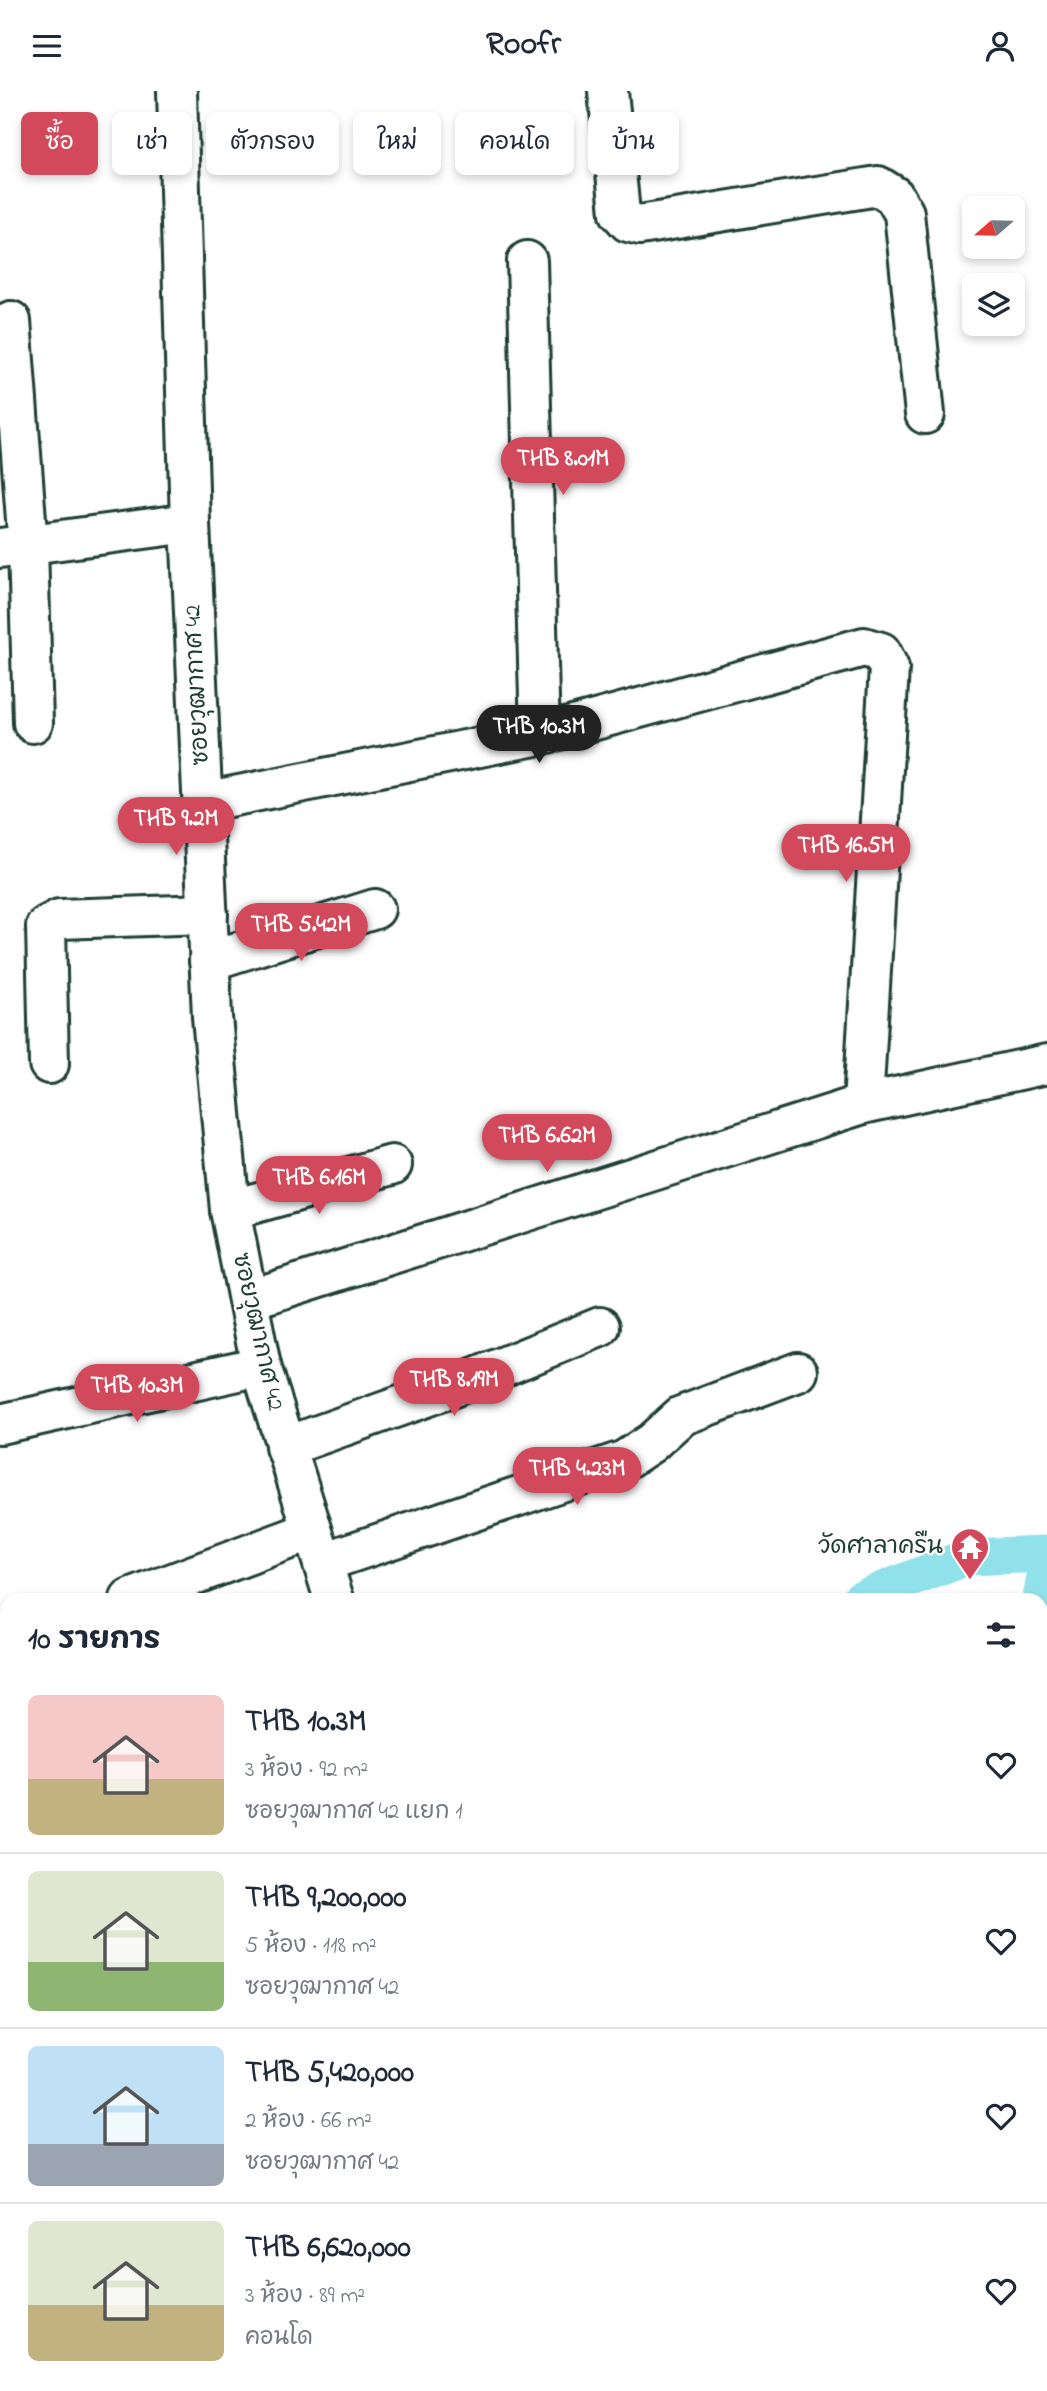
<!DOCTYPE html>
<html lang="th">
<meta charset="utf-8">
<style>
:root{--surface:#fff;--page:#f2f2f3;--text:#1f2937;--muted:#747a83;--line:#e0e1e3;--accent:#d1495b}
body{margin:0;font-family:"Indie Flower","Playpen Sans Thai",sans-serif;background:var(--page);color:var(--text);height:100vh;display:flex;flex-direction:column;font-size:26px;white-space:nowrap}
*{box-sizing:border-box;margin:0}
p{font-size:23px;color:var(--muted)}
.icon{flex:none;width:38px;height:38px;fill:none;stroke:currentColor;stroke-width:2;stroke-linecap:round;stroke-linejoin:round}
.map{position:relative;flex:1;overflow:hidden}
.panel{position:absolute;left:0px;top:1502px;width:1048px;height:800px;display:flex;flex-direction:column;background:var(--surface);border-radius:21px 21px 0 0;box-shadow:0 4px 10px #0003}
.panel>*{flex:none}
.guide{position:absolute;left:21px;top:21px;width:1006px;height:63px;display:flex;gap:14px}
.needle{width:46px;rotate:250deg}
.fabs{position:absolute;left:962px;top:105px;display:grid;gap:14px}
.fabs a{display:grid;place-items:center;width:63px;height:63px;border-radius:10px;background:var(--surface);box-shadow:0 4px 10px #0003;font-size:35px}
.price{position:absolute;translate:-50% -60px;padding:0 16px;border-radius:24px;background:var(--accent);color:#fff;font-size:23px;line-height:46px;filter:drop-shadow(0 2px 4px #0008)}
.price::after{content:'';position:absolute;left:50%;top:42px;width:21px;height:16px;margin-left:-10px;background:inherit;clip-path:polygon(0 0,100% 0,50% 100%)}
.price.current{background:#222;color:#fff}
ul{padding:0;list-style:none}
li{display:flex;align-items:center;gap:21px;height:175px;padding:0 28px}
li+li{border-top:2px solid var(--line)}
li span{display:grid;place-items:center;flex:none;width:196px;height:140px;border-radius:10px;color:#555}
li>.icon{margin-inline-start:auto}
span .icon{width:84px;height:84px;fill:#fffc;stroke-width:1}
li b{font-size:30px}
h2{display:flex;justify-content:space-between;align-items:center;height:84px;padding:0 28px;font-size:30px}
.tag{padding:0 24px;border-radius:10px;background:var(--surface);box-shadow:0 4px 10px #0003;font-size:24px;line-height:63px}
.tag.current{background:var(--accent);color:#fff}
header{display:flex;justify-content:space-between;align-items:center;height:91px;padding:0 28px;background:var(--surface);font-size:32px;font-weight:700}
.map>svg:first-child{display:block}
</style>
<header><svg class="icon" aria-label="menu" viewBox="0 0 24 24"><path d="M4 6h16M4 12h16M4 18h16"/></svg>Roofr<svg class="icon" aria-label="person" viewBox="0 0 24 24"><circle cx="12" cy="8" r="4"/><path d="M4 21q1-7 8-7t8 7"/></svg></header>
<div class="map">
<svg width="1047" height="2300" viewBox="0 0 1047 2300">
<rect width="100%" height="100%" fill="#fff"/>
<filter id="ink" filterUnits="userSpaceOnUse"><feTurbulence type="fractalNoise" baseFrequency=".0143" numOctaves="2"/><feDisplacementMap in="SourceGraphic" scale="14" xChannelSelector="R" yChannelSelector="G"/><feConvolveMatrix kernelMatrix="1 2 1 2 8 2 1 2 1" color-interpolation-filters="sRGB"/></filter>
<g filter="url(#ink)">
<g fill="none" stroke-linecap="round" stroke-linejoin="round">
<g stroke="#90e1e9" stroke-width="37">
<polyline points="860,1508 967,1466 1047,1463"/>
<polyline points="1041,1508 1047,1474"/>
<polyline points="0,1907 7,1904"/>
<polyline points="901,2300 904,2294"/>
</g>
<defs>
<g id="minor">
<polyline points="177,0 190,432 212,926 230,1119 261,1275 334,1508"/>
<polyline points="608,0 620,122 628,131 640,134 878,95 894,105 904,122 925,323"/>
<polyline points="527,170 540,644"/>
<polyline points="11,230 28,455 33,632"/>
<polyline points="0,457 190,432"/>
<polyline points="204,711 540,644 864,556 881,561 889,577 863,1013"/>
<polyline points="209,870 375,818"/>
<polyline points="49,973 46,835 59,828 208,823"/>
<polyline points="230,1119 392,1074"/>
<polyline points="248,1209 863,1013 1047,973"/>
<polyline points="0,1333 261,1275"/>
<polyline points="285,1356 456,1295 600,1236"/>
<polyline points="324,1471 625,1369 651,1352 681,1325 798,1281"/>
<polyline points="130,1508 311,1440"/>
<polyline points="0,1558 7,1555"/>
<polyline points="1041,1843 1047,1844"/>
<polyline points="1041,2143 1047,2145"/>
<polyline points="0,2152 7,2163"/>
<polyline points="93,2294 97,2300"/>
<polyline points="510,2294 513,2300"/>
<polyline points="343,2300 352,2294"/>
</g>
</defs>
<use href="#minor" stroke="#1f3d34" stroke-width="44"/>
<use href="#minor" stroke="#fff" stroke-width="38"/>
</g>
</g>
<defs>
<symbol id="temple-pin" viewBox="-11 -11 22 30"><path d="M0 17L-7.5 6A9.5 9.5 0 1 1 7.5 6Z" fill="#d1495b" stroke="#fff"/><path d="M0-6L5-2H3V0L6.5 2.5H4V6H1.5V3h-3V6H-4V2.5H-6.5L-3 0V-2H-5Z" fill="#fff"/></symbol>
</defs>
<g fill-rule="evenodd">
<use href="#temple-pin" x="948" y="1434" width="44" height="60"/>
</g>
<g text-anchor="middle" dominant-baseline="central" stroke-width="5" stroke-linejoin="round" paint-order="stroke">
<g font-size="24" fill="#1f3d34" stroke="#fff">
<text transform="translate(198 594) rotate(-93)">ซอยวุฒากาศ 42</text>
<text transform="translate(257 1241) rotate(77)">ซอยวุฒากาศ 42</text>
</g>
<g font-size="24" fill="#1f3d34" stroke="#fff" text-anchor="end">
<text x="943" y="1456">วัดศาลาครืน</text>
</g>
</g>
</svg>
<div class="fabs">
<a><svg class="needle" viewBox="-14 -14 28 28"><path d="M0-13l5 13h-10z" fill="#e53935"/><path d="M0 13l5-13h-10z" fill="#747a83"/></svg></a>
<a><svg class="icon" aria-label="layers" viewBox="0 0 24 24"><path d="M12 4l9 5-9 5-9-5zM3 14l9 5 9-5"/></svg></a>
</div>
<b class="price" style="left:563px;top:406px">THB 8.01M</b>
<b class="price current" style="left:539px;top:674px">THB 10.3M</b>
<b class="price" style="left:176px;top:766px">THB 9.2M</b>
<b class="price" style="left:846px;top:793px">THB 16.5M</b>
<b class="price" style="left:301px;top:872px">THB 5.42M</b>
<b class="price" style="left:547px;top:1083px">THB 6.62M</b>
<b class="price" style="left:319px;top:1125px">THB 6.16M</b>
<b class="price" style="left:454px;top:1327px">THB 8.19M</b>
<b class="price" style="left:137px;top:1333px">THB 10.3M</b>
<b class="price" style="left:577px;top:1416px">THB 4.23M</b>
<div class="guide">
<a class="tag current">ซื้อ</a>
<a class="tag">เช่า</a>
<a class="tag">ตัวกรอง</a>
<a class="tag">ใหม่</a>
<a class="tag">คอนโด</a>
<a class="tag">บ้าน</a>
</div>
<section class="panel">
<h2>10 รายการ<svg class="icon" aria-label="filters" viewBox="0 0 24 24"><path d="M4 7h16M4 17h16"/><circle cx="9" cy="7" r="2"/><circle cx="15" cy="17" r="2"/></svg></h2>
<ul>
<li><span style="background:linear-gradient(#f6c9c9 60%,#c2b280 0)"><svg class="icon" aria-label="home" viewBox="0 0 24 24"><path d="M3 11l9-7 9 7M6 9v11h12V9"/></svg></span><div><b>THB 10.3M</b><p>3 ห้อง · 92 m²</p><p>ซอยวุฒากาศ 42 แยก 1</p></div><svg class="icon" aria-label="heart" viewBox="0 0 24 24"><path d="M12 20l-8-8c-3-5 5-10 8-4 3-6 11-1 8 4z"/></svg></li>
<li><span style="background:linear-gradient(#dfe7d0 65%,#8fb573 0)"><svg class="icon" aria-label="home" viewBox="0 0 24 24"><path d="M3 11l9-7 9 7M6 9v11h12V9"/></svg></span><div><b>THB 9,200,000</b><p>5 ห้อง · 118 m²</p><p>ซอยวุฒากาศ 42</p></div><svg class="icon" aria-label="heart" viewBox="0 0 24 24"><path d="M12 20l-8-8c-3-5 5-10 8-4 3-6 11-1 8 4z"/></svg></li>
<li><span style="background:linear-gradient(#bfe0f5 70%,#9aa5b1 0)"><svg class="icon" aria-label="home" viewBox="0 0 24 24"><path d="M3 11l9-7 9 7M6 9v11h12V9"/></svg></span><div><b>THB 5,420,000</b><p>2 ห้อง · 66 m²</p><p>ซอยวุฒากาศ 42</p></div><svg class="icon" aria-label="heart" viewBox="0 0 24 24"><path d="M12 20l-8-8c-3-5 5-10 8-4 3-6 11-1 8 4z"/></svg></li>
<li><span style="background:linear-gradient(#dfe7d0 60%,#c2b280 0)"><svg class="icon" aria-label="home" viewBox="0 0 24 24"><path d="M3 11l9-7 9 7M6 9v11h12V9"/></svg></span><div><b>THB 6,620,000</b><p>3 ห้อง · 89 m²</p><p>คอนโด</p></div><svg class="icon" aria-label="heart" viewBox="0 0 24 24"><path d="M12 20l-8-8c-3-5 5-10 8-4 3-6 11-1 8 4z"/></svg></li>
</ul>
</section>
</div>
